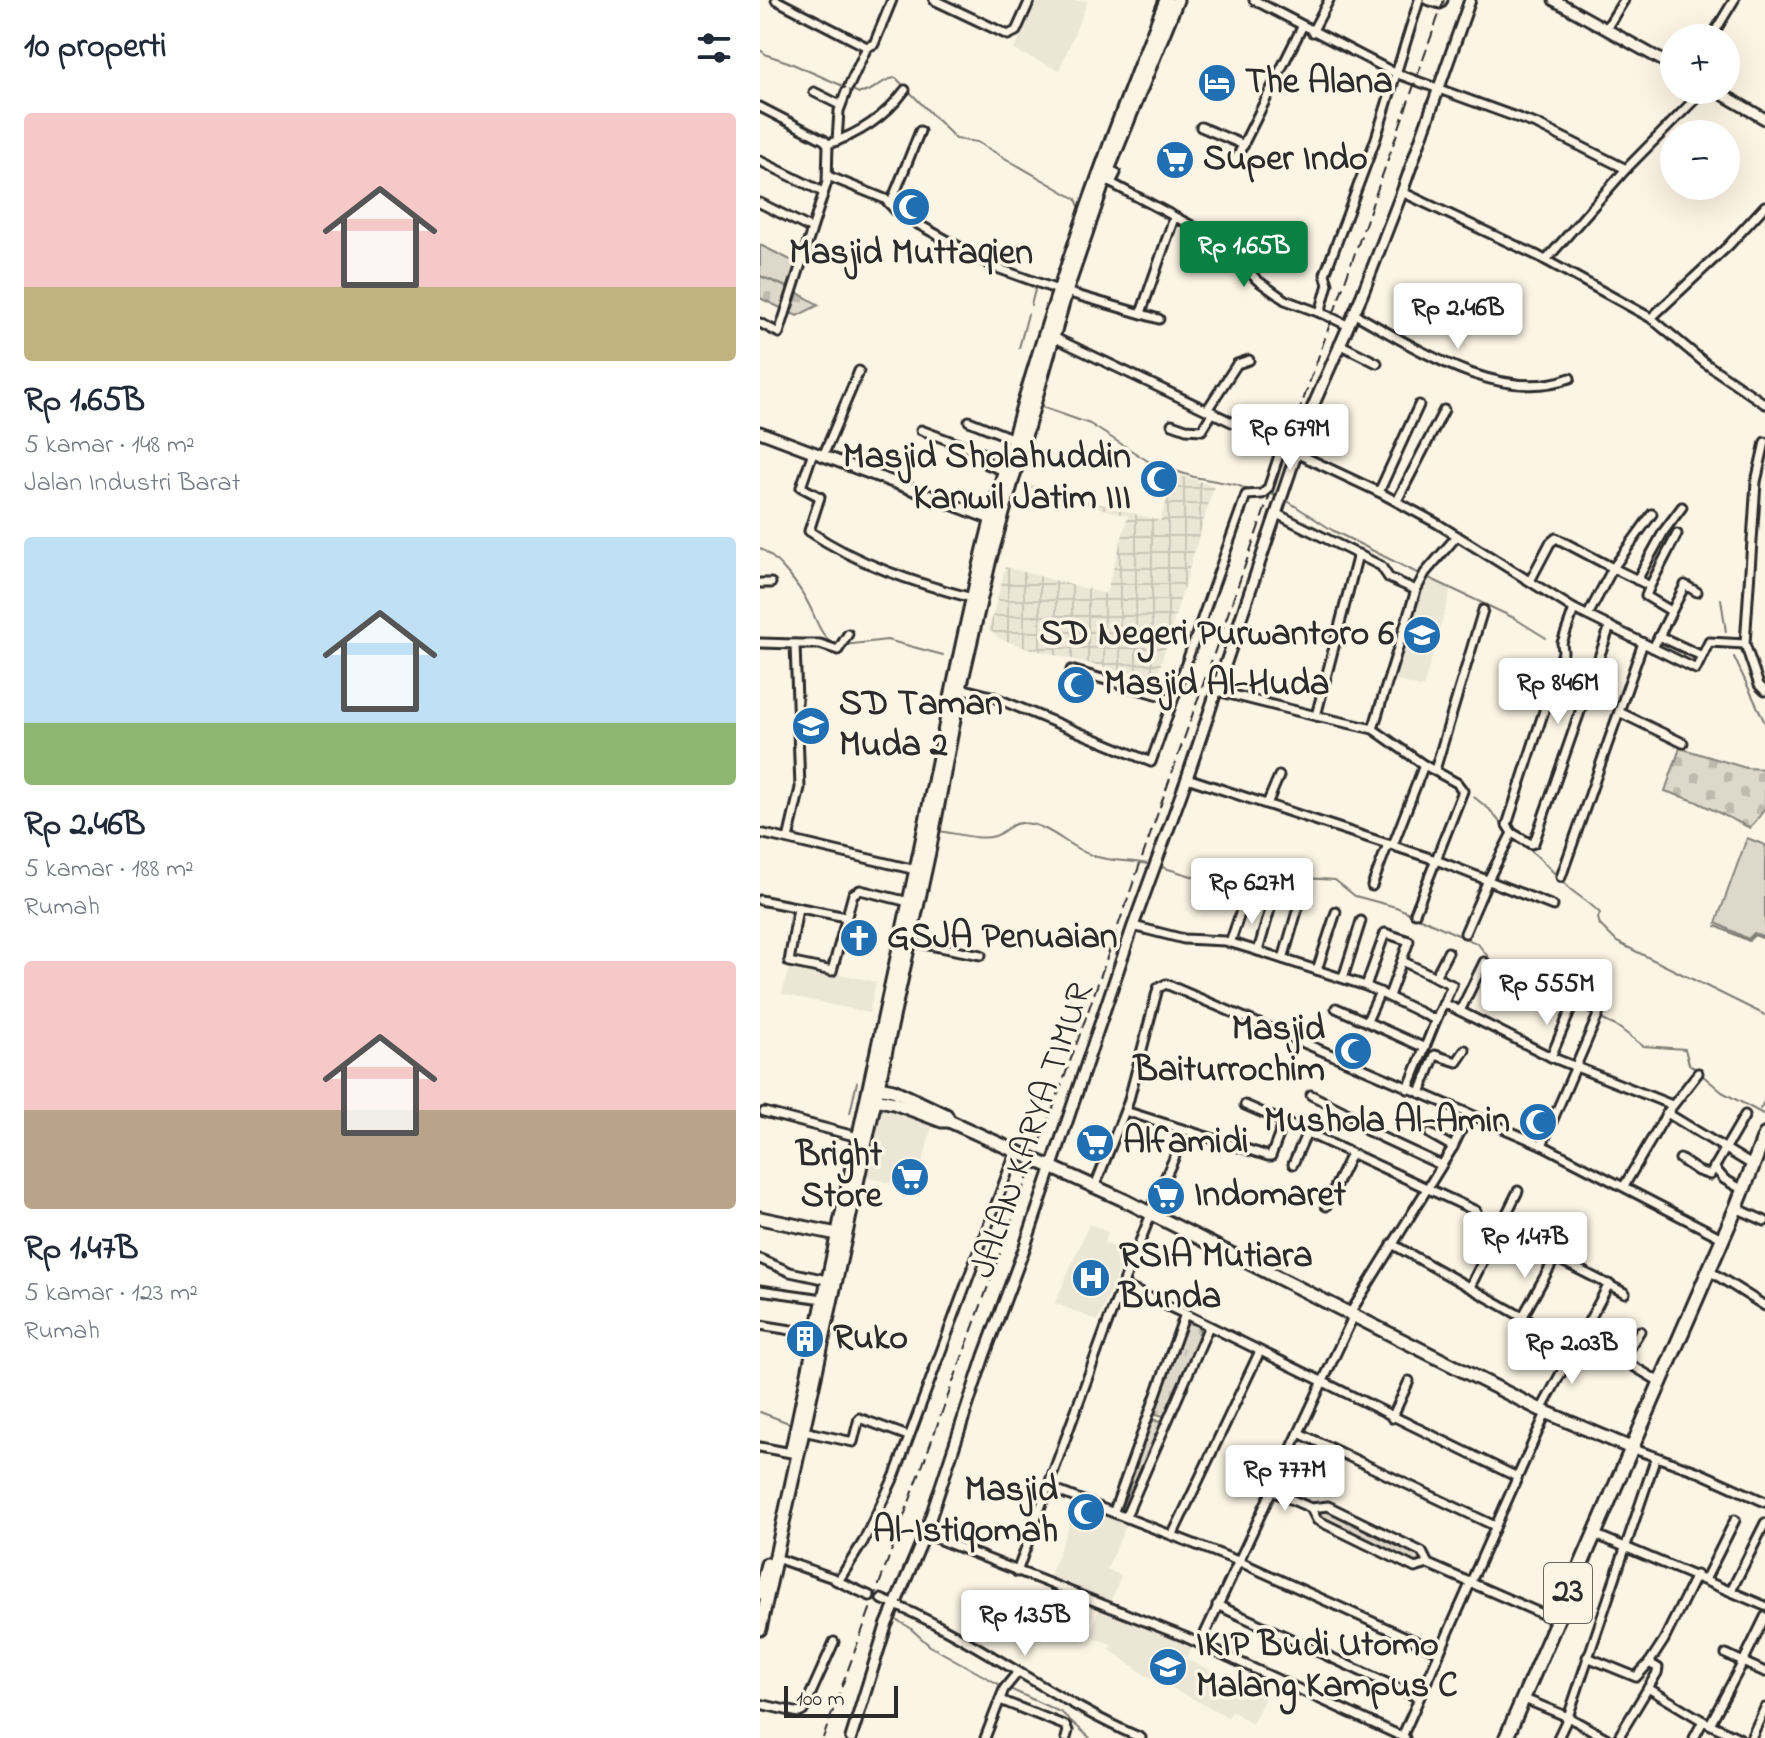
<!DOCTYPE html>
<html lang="id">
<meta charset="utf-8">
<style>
:root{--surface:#fff;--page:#f2f2f3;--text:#1f2937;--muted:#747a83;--accent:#0b8043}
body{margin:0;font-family:"Indie Flower",sans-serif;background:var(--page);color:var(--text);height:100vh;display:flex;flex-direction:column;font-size:30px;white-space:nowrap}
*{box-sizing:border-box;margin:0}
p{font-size:26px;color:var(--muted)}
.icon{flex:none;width:44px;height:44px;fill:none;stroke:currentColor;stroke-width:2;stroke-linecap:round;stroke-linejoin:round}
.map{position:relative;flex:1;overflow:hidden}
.drawer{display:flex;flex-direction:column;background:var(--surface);width:760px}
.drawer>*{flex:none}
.buttons{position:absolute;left:900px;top:24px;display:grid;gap:16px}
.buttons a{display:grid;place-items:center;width:80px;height:80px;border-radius:50%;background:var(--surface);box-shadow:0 8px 32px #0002;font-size:40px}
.scale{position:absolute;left:24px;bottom:20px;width:114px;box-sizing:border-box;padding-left:8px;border:4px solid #2b2b2b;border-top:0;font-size:22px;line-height:28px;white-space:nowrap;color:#2b2b2b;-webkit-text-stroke:6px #fcf5e5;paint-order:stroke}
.price{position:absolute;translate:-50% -68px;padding:0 18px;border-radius:8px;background:#fff;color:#222;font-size:26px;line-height:52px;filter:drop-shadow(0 2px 4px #0008)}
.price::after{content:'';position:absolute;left:50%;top:48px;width:24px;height:18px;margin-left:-12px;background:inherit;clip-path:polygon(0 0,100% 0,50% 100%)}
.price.selected{background:var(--accent);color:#fff}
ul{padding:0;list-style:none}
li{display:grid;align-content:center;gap:16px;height:424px;padding:0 24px}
li span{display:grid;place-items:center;height:248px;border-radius:8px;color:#555}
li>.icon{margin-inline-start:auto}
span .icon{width:144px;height:144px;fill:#fffc;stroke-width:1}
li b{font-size:34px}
h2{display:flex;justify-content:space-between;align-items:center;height:96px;padding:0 24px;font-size:34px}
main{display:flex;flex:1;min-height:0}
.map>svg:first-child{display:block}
</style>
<main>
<section class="drawer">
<h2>10 properti<svg class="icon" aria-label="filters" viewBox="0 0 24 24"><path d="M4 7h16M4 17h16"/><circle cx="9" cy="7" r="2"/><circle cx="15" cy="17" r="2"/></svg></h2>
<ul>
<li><span style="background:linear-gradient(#f6c9c9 70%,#c2b280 0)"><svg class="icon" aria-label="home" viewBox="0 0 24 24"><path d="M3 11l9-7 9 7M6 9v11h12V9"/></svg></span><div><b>Rp 1.65B</b><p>5 kamar · 148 m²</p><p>Jalan Industri Barat</p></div></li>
<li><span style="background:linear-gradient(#bfe0f5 75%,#8fb573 0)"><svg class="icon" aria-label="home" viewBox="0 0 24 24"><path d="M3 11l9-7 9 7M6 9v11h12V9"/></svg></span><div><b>Rp 2.46B</b><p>5 kamar · 188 m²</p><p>Rumah</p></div></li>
<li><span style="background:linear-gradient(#f6c9c9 60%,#b9a48a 0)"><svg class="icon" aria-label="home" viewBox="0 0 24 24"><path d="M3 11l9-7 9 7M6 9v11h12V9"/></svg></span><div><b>Rp 1.47B</b><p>5 kamar · 123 m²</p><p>Rumah</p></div></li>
</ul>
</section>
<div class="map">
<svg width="1005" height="1738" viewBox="0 0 1005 1738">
<defs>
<pattern id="industrial-grid" width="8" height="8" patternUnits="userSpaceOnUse" patternTransform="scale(2)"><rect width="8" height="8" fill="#ece6d7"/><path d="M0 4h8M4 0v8" fill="none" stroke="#cbc5b9"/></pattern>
<pattern id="cemetery-stones" width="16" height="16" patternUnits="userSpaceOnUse" patternTransform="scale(2)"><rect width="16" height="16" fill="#ded8ca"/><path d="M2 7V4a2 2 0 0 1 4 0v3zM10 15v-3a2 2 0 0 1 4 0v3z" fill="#bfbaae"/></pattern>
<pattern id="park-tufts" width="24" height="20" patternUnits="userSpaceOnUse" patternTransform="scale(2)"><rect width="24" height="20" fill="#ded8ca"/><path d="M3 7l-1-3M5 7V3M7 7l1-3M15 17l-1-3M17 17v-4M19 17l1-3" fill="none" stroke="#bfbaae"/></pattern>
</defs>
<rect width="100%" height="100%" fill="#fcf5e5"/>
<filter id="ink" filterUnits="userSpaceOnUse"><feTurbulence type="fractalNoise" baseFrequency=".0125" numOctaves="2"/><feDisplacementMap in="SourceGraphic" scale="16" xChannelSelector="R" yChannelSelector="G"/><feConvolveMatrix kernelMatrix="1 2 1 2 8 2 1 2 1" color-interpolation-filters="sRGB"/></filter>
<g filter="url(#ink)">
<g fill="#ece6d7">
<polygon points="277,0 328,1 299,70 254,50"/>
<polygon points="665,578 691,589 663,688 632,679"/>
<polygon points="30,963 116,982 109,1013 22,994"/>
<polygon points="123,1109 173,1122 156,1188 103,1177 117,1112"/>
<polygon points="329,1224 348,1232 344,1243 366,1253 338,1321 295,1303"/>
<polygon points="317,1503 366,1525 347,1569 361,1576 350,1603 289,1579"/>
<polygon points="339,1609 432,1646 426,1659 506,1696 492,1724 472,1711 468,1717 384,1674 350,1650 352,1644 329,1637"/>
</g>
<polygon fill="url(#industrial-grid)" points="415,474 454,486 396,680 263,647 241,639 229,630 245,567 346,594 368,516 263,486 264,482 400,521"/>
<g fill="#ded8ca" stroke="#84827a" stroke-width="2">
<polygon points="0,245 39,264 29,288 0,276"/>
<polygon points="987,838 1005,845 1005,937 994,933 988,939 956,923"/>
</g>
<g fill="url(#cemetery-stones)" stroke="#84827a" stroke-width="2">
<polygon points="0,276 29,288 59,305 37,316 0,298"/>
<polygon points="920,748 986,768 1005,769 1005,809 990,828 935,801 905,791"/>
</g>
<g fill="url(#park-tufts)" stroke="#84827a" stroke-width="2">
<polygon points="431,1323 437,1325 440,1331 407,1414 403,1416 396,1414 395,1410 426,1325"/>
<polygon points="395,1420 401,1423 402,1426 366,1508 362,1510 391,1422"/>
<polygon points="564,1508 661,1554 664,1561 661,1565 655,1565 561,1520 557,1513"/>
</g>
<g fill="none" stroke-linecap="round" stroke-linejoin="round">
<g stroke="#7d7b74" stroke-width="2">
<path d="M0 50 7 55 28 62 99 93C114 93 122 78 136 78L196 139 217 142 316 199 319 206"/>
<polyline points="271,305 276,286"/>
<polyline points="259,348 268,314"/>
<polyline points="279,406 330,424 391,463 434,477 477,485 491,491"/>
<polyline points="513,495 516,496"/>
<polyline points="526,500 572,530 659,574"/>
<path d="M0 548C18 559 40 586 49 605 57 620 60 638 77 645"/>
<polyline points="667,577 754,618 786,638"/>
<polyline points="961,599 966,632"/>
<polyline points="84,645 127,640 183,655"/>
<polyline points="974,657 1005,723"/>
<polyline points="714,797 729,809 744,827"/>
<path d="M179 831C195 833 220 841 235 836 245 832 252 822 263 823 290 824 307 847 331 855 352 863 371 859 392 865"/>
<path d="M753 838C776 851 791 871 810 889 820 897 831 904 840 913L838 918 840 925 857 942 1005 1015"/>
<polyline points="398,866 462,885 484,866 516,876 575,880 595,896 636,907 718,944 733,963 750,977 786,990 801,987 809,990 819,1009 858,1027 883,1046 925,1049 929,1064 937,1070"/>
<polyline points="956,926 989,941 994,935 1005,939"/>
<polyline points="942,1075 962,1092 1005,1115"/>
<polyline points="1000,1109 1005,1100"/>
<polyline points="90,1113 97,1082"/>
<polyline points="0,1412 29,1423"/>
<polyline points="133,1618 149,1627 170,1646 240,1685"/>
<polyline points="250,1689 302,1713 330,1738"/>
</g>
<defs>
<g id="minor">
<polyline points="16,0 107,47"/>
<polyline points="174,0 248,35 256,31 270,0"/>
<polyline points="494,0 635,73 778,125 866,169"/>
<polyline points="667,0 680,4 683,0"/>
<polyline points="846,29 864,0"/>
<polyline points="552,32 569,0"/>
<polyline points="951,38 974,0"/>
<polyline points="89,86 107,47 114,44 132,0"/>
<polyline points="54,92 80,105"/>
<polyline points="0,107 64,140 68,144"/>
<polyline points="441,127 484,145"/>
<polyline points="77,141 79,111 86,92"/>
<path d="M68 144C100 134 125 117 145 90"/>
<polyline points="0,161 63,192"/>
<polyline points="475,161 542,27"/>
<polyline points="348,169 356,173 351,183 453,237 474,254 497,280 525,300 566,315 587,325"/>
<polyline points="68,176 125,199 138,213 237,268 298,290"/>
<polyline points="642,192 778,256 891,318 945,363 1005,404"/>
<polyline points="0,203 50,228"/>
<polyline points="131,203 160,131"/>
<polyline points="786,260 866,169 944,90"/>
<polyline points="306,292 399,319"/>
<polyline points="381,313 414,218"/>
<polyline points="560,313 568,284 565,274 616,138 659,0"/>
<path d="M593 313C653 346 739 405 810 378"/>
<polyline points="891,318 968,246 1005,206"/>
<polyline points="0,323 19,333 67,182 68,144"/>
<polyline points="579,344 617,363"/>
<polyline points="447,410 477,364 489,360"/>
<polyline points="209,421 254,439"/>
<polyline points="412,424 426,429 442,430 453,412"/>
<polyline points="161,430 225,454 226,464 245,471"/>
<polyline points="1005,442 996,482 985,644 999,685 1005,691"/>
<path d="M53 452 41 487 60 497 49 531C97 564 155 583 212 598"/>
<polyline points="536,453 619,492 678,524 814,609 936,669 949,642 985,644"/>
<polyline points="63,456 99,371"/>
<polyline points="619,492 659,405"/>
<polyline points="637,501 684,410"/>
<polyline points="517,514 621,566 629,578 656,590 665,573 697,536"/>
<polyline points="598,554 556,716 613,729 656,590"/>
<polyline points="877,580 904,531 922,507"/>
<polyline points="770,581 790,543 796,538 853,568 892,514"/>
<polyline points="0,583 11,583"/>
<polyline points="890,586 886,596 911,611"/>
<polyline points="828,615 853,568 890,586 917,534"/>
<polyline points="899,636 942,656"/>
<polyline points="0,643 35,644 40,788 28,839"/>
<polyline points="35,644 60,644 78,650 88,634"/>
<polyline points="893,648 925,585 937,592"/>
<polyline points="311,670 413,699"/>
<polyline points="200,688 231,696 391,762 486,495 502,494 508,489 522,446 293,337"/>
<polyline points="457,691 556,716"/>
<polyline points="859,712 923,743"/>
<polyline points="613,729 664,765 697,783 703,791 655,913"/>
<polyline points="675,770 723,610"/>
<polyline points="427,778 676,860 793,906"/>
<polyline points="507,804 519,776"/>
<polyline points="0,833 156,870"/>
<polyline points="752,833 771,844 774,843 850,626"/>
<polyline points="633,845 664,765"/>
<polyline points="801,877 883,643"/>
<polyline points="612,886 628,844"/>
<polyline points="0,900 86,917"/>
<polyline points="38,908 29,962 72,971 93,894 100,890 149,902"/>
<polyline points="373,926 424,939 465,941 498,951 606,986 676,1020 692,985 642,961"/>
<polyline points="705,933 728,880 752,833 747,825 803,652 802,643 814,609"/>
<polyline points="149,941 221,955"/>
<polyline points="470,943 485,899"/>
<polyline points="498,951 515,892"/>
<polyline points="523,959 542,894"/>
<polyline points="557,970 576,912"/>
<polyline points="675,977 688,952"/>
<polyline points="583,978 601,921"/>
<polyline points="606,986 625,933 649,941 629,996"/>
<polyline points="684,1003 791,1057 912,1105"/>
<polyline points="576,1008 665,1048"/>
<polyline points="700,1011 724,962"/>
<polyline points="607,1021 620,992"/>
<polyline points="791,1057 811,1009"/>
<polyline points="648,1089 676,1020"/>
<polyline points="660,1093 675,1055 697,1062 705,1050"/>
<polyline points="551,1095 603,1121 606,1130 681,1165"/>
<polyline points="485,1105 524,1122"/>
<polyline points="365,1111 508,1156 511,1156 524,1122 716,1211"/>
<polyline points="4,1112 98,1137"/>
<polyline points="907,1113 992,1165"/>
<polyline points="670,1134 693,1147"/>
<polyline points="782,1145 841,1008"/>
<polyline points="920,1159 938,1171 950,1175 985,1115"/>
<polyline points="533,1164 547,1132"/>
<polyline points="954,1167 964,1179 983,1190"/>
<polyline points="335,1186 368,1103 398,988 406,984 782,1145 962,1238"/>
<polyline points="864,1186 907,1113 938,1073"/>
<polyline points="566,1206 591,1154"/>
<polyline points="976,1208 1005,1221"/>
<polyline points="389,1213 415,1156"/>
<polyline points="739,1229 865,1293"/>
<polyline points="632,1244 816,1347"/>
<polyline points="0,1259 30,1272 67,1280"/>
<polyline points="948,1270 1005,1306"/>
<polyline points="362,1285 425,1314 757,1477"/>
<polyline points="710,1287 758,1191"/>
<polyline points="0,1290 63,1299"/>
<polyline points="589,1315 693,1147 709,1114"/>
<polyline points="762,1318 795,1258"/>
<polyline points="0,1325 56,1334"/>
<polyline points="822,1336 900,1382"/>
<polyline points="863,1359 880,1331"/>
<polyline points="781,1410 849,1284"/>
<polyline points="632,1418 649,1381"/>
<polyline points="43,1431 93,1442 99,1418 148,1436"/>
<polyline points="539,1433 735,1526"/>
<polyline points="0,1447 31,1453"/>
<polyline points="871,1448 936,1471 1005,1502"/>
<polyline points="287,1487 478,1561 679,1652"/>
<polyline points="512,1491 551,1508 568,1506 662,1552 668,1564 796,1620"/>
<polyline points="551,1508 557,1520 655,1568 668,1564"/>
<polyline points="354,1511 425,1314"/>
<polyline points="366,1516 449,1326"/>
<polyline points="165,1534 425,1637 645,1738"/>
<polyline points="413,1534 500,1351"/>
<polyline points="834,1534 1005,1606"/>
<polyline points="16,1558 79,1580 103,1542 135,1475 256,1150"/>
<polyline points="257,1572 349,1319 391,1214"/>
<polyline points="75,1580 110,1596"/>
<polyline points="945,1580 975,1520"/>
<polyline points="971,1591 1005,1523"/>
<path d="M121 1599C212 1635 290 1699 381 1738"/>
<polyline points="457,1605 659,1698"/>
<polyline points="1005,1617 983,1662 1005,1672"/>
<polyline points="440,1644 593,1317"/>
<polyline points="827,1657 876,1677 889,1663"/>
<polyline points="888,1688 943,1721 979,1738"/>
<polyline points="762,1698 808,1717 846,1738"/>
<polyline points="240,1700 306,1726 308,1731 306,1738"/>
<polyline points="0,1704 39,1713 43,1711 74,1642"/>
<polyline points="950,1724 983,1662 966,1654"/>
<polyline points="642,1737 786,1413"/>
<polyline points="225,1738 244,1689 258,1672"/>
<polyline points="798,1738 808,1717 896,1457"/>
<polyline points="858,1738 897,1673 898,1668 889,1663 904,1640 936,1575"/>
<polyline points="934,1738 943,1721"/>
<polyline points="991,1738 1005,1708"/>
</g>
<g id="tertiary">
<polyline points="794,0 914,67"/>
<polyline points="955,90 1005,119"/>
<polyline points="0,432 231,519"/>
<polyline points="91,1738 126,1626 165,1534 224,1356 264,1249 373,926 427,778 550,413 602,295 642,192 710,0"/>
</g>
<g id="primary">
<polyline points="114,1086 133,1090 186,1115 188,1119"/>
<polyline points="110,1098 134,1103 182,1121 189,1121 364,1200 781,1410 871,1448"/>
<polyline points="0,1218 77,1234"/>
<path d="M32 1449C72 1257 114 1066 155 874 180 756 201 638 231 521 277 343 337 170 406 0"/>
<polyline points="0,1593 7,1564"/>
<polyline points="0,1629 169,852 200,688 230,559 306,292 346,175 417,0"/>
</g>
<polyline id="trunk" points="746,1738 976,1208 1005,1135"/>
</defs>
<use href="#minor" stroke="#2b2b2b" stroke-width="13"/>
<use href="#tertiary" stroke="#2b2b2b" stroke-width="15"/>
<use href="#primary" stroke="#2b2b2b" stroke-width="17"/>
<use href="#trunk" stroke="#2b2b2b" stroke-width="18"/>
<use href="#minor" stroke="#fcf5e5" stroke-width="7"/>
<use href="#tertiary" stroke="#fcf5e5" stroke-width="9"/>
<use href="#primary" stroke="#fcf5e5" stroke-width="11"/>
<use href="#trunk" stroke="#fcf5e5" stroke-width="12"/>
<polyline stroke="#2b2b2b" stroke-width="2" stroke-dasharray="12 6" stroke-linecap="butt" points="63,1738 319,1037 684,0"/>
</g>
</g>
<defs>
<symbol id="hotel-disc" viewBox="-11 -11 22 22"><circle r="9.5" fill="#1f6fb2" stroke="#fcf5e5"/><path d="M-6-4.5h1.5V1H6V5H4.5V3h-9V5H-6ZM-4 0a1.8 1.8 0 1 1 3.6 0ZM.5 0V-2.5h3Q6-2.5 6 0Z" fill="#fff"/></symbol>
<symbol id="supermarket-disc" viewBox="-11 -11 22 22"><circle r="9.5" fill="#1f6fb2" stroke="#fcf5e5"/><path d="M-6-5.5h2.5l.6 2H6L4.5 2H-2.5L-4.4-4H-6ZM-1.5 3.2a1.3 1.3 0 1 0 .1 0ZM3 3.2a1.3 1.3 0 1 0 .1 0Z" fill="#fff"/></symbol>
<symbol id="mosque-disc" viewBox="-11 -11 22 22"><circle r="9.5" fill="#1f6fb2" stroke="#fcf5e5"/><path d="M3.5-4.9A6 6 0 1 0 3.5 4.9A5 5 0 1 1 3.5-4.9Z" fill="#fff"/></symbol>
<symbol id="school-disc" viewBox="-11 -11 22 22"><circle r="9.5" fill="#1f6fb2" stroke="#fcf5e5"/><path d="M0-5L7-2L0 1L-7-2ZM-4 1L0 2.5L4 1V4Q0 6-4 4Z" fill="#fff"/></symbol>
<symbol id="church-disc" viewBox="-11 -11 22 22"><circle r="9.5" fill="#1f6fb2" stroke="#fcf5e5"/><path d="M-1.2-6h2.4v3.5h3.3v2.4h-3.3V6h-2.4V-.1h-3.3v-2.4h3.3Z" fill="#fff"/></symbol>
<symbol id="hospital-disc" viewBox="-11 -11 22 22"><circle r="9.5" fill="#1f6fb2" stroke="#fcf5e5"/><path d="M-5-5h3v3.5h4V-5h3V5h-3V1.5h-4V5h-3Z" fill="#fff"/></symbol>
<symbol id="building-disc" viewBox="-11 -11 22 22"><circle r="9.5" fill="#1f6fb2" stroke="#fcf5e5"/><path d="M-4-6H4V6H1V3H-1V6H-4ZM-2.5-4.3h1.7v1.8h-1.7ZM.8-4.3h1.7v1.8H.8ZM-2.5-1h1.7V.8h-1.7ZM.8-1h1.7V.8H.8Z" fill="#fff"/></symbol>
<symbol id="university-disc" viewBox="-11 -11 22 22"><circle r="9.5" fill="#1f6fb2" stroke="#fcf5e5"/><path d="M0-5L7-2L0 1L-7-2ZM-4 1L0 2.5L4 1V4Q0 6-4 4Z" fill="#fff"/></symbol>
</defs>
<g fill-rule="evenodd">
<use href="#hotel-disc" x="435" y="61" width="44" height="44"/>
<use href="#supermarket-disc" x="393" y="138" width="44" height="44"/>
<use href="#mosque-disc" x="129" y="185" width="44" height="44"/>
<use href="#mosque-disc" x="377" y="457" width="44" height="44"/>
<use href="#school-disc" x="640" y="613" width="44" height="44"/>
<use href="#mosque-disc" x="294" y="663" width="44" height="44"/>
<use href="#school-disc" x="29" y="704" width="44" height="44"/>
<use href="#church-disc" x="77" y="916" width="44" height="44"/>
<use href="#mosque-disc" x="571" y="1029" width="44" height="44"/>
<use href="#mosque-disc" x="756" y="1100" width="44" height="44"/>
<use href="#supermarket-disc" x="313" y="1121" width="44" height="44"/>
<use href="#supermarket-disc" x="128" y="1155" width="44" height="44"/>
<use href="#supermarket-disc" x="384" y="1174" width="44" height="44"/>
<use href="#hospital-disc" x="309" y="1256" width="44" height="44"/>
<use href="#building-disc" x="23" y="1317" width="44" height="44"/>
<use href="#mosque-disc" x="304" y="1490" width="44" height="44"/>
<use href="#university-disc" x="386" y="1645" width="44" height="44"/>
</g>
<g text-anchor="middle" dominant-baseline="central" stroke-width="7" stroke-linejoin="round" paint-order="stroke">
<rect fill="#fcf5e5" stroke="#6a6863" stroke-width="2" x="784" y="1563" width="48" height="60" rx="6"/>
<g font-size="34" font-weight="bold" fill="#2b2b2b">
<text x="808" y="1593">23</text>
</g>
<g font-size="36" font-weight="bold" fill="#2b2b2b" stroke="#fcf5e5" text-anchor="start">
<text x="485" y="83">The Alana</text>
<text x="443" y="160">Super Indo</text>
<text x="151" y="254" text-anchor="middle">Masjid Muttaqien</text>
<text x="371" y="458" text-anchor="end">Masjid Sholahuddin<tspan x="371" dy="41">Kanwil Jatim III</tspan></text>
<text x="634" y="635" text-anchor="end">SD Negeri Purwantoro 6</text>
<text x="344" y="685">Masjid Al-Huda</text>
<text x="79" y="705">SD Taman<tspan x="79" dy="41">Muda 2</tspan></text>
<text x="127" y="938">GSJA Penuaian</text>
<text x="565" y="1030" text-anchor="end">Masjid<tspan x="565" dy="41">Baiturrochim</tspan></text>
<text x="750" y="1122" text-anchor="end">Mushola Al-Amin</text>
<text x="363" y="1143">Alfamidi</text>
<text x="122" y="1156" text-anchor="end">Bright<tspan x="122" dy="41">Store</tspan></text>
<text x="434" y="1196">Indomaret</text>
<text x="359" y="1257">RSIA Mutiara<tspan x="359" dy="41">Bunda</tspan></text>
<text x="73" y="1339">Ruko</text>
<text x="298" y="1491" text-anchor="end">Masjid<tspan x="298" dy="41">Al-Istiqomah</tspan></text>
<text x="436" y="1646">IKIP Budi Utomo<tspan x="436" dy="41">Malang Kampus C</tspan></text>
</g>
<g font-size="36" fill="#2b2b2b" stroke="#fcf5e5">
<text transform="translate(273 1131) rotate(-71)">JALAN KARYA TIMUR</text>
</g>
</g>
</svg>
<div class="buttons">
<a>+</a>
<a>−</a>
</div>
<div class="scale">100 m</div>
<b class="price selected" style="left:484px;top:289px">Rp 1.65B</b>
<b class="price" style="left:698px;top:351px">Rp 2.46B</b>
<b class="price" style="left:530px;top:472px">Rp 679M</b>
<b class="price" style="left:798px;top:726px">Rp 846M</b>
<b class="price" style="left:492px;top:926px">Rp 627M</b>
<b class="price" style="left:787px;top:1027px">Rp 555M</b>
<b class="price" style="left:765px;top:1280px">Rp 1.47B</b>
<b class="price" style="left:812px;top:1386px">Rp 2.03B</b>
<b class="price" style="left:525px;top:1513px">Rp 777M</b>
<b class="price" style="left:265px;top:1658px">Rp 1.35B</b>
</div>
</main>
